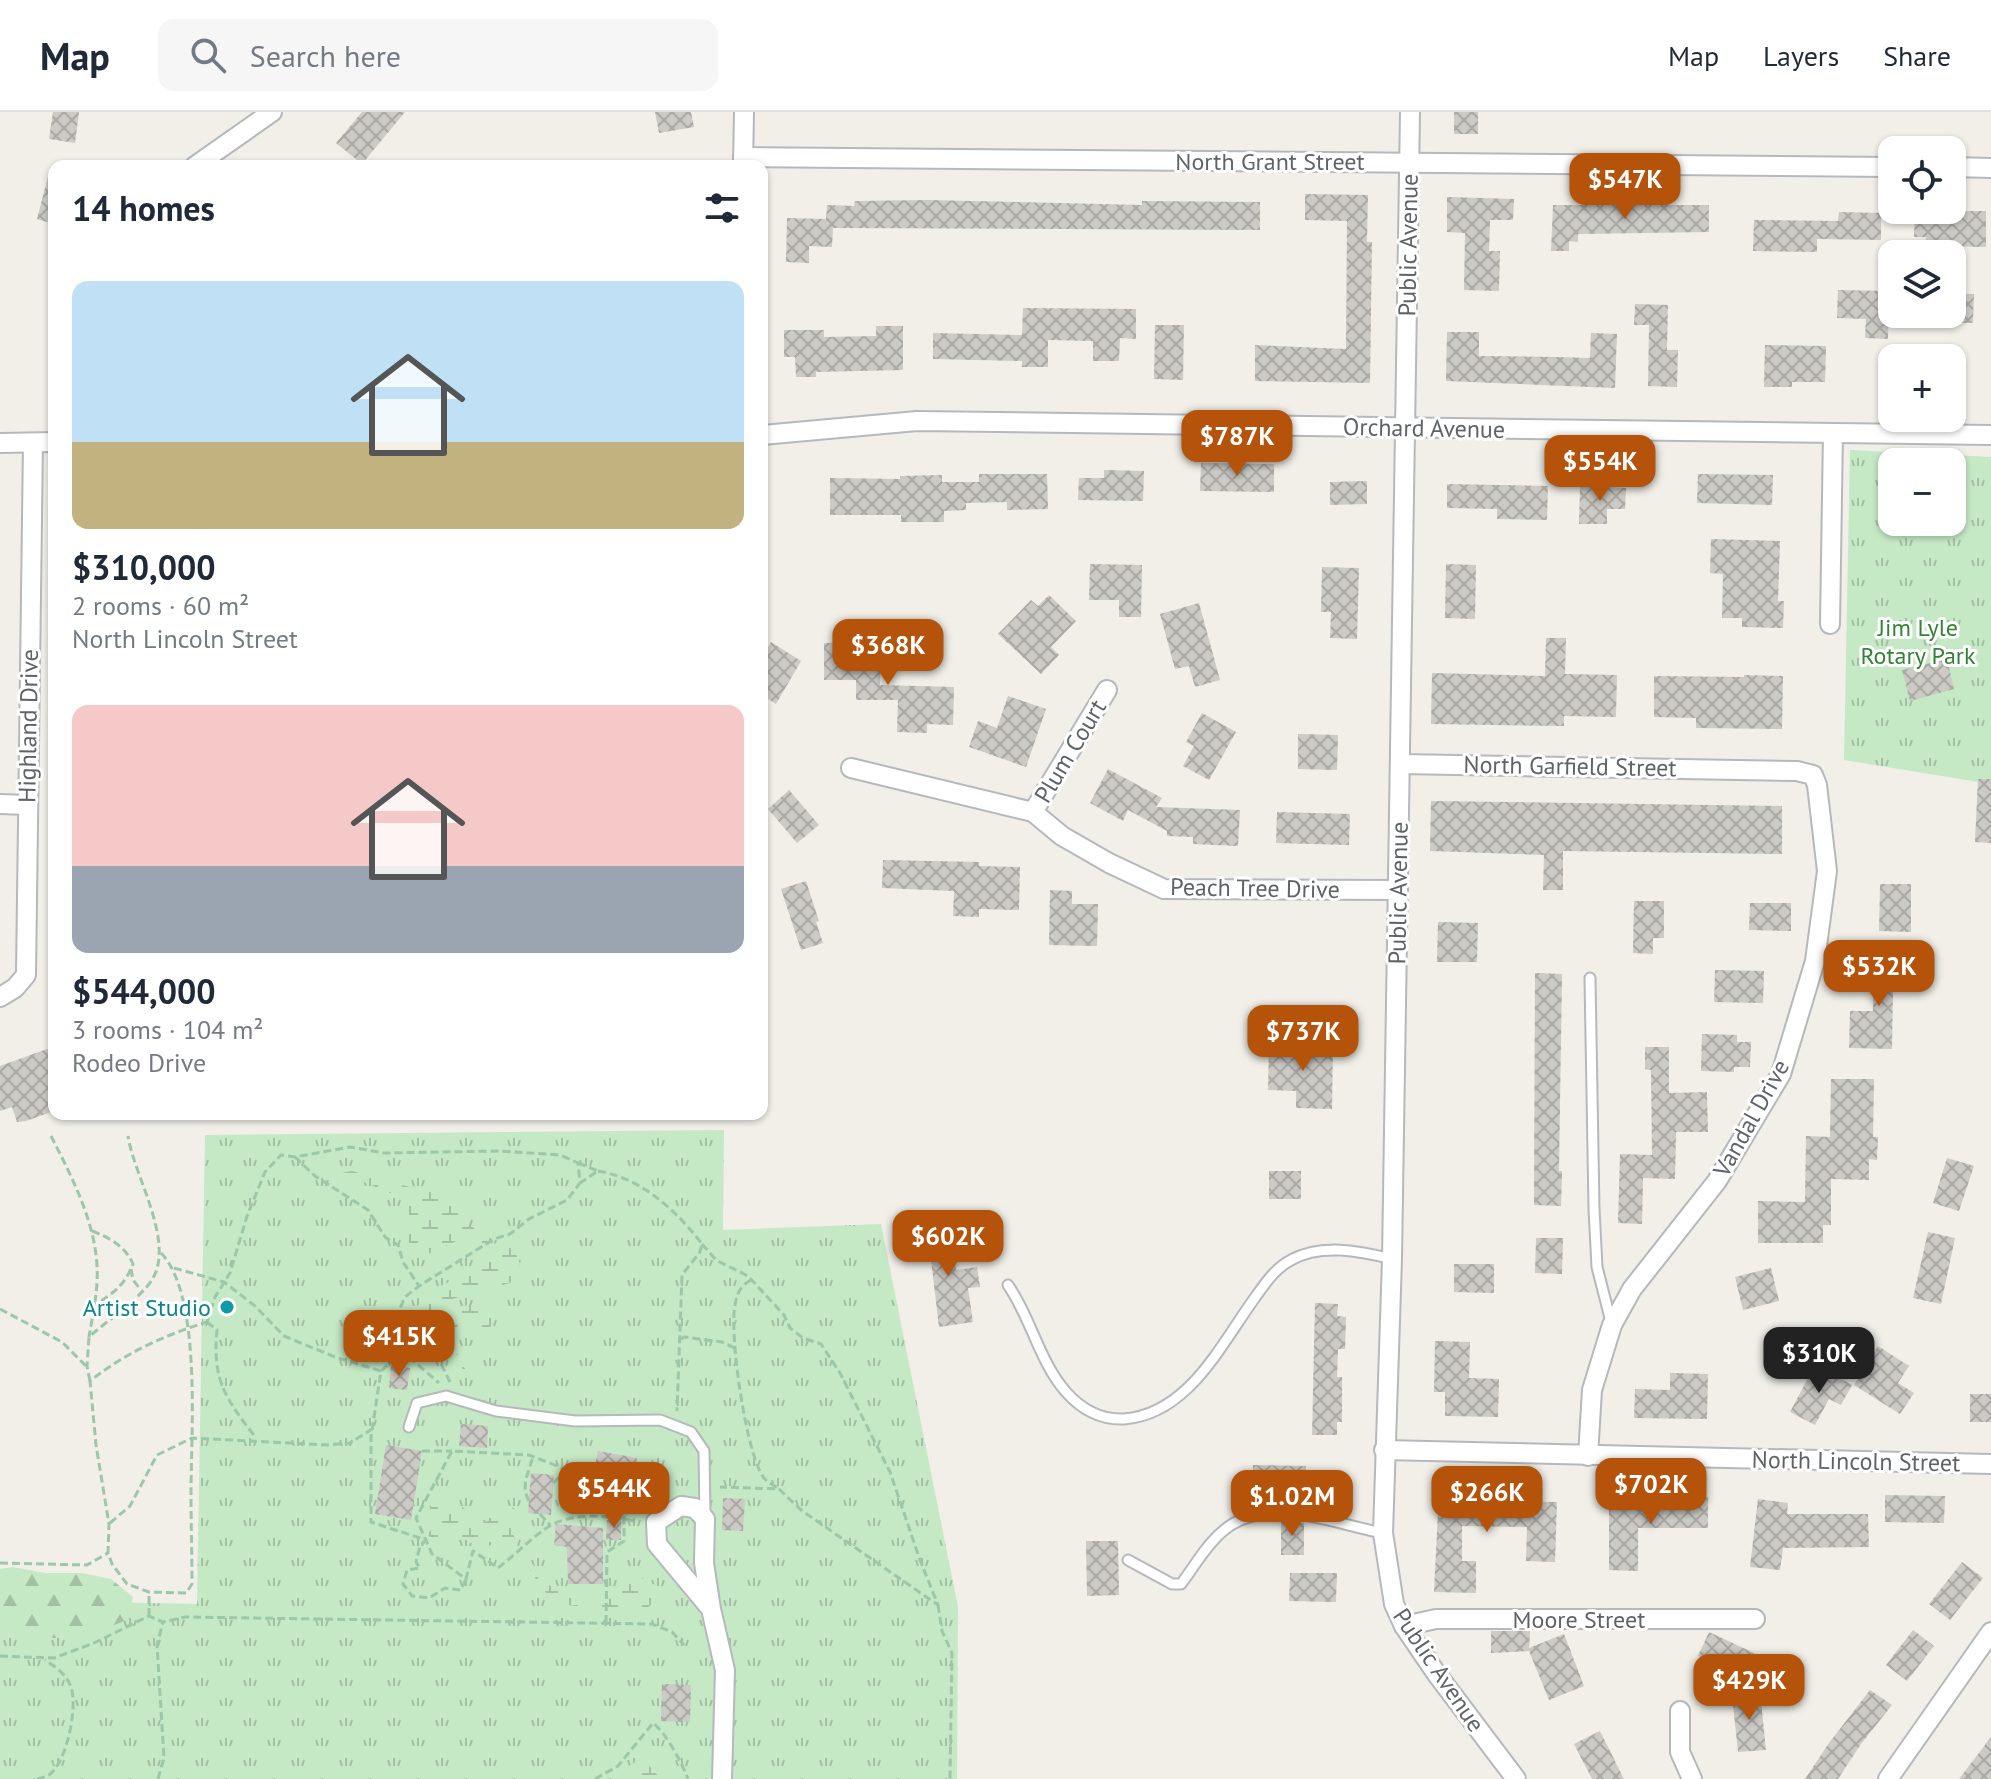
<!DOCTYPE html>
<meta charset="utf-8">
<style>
:root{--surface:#fff;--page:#f6f6f7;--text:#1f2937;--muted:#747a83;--line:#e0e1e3;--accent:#b45309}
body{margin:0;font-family:"PT Sans",sans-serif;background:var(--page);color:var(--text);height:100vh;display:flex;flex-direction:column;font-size:30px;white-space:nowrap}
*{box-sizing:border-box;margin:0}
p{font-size:26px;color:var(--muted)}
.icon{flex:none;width:44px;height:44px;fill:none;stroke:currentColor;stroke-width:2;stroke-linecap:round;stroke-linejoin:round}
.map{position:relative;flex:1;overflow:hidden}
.side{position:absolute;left:48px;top:48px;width:720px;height:960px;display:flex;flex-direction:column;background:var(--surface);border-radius:16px;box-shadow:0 2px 6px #0004}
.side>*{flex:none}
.controls{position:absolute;left:1878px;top:24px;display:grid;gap:16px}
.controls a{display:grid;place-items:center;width:88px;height:88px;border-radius:16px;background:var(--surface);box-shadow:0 2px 6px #0004;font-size:40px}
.price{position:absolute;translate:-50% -68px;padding:0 18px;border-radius:16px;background:var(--accent);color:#fff;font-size:26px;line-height:52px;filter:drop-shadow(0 2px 4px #0008)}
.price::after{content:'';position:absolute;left:50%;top:48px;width:24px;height:18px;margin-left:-12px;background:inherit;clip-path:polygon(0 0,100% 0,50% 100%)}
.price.active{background:#222;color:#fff}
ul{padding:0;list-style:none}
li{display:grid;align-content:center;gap:16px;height:424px;padding:0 24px}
li span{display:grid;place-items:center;height:248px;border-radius:16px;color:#555}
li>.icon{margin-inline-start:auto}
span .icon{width:144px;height:144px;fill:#fffc;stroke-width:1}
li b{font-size:34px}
h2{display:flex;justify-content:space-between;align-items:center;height:96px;padding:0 24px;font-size:34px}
header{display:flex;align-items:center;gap:48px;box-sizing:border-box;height:112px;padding:0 40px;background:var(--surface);border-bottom:2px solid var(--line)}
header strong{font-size:38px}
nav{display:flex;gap:44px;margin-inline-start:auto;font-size:28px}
.search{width:560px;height:72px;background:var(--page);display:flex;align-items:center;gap:20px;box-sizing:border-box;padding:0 28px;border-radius:16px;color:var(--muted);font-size:30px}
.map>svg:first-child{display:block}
</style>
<header>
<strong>Map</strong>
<div class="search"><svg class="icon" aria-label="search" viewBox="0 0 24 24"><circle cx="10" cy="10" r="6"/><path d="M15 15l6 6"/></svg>Search here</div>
<nav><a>Map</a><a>Layers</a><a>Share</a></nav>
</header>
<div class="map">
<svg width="1991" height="1667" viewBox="0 0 1991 1667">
<defs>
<pattern id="grass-tufts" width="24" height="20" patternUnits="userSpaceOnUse" patternTransform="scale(2)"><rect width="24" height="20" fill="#c5e8c5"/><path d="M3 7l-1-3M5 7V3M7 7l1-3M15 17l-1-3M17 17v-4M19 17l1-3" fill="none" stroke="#a3c0a4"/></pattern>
<pattern id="forest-firs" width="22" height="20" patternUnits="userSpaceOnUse" patternTransform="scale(2)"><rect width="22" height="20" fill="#c5e8c5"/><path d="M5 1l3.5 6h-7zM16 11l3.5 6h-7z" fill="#a3c0a4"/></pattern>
<pattern id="wetland-marsh" width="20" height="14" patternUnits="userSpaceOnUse" patternTransform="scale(2)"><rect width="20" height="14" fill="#c5e8c5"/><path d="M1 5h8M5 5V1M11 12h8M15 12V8" fill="none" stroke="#a3c0a4"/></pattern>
<pattern id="building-cross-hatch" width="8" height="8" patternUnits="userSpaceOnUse" patternTransform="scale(2)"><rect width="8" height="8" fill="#cccac5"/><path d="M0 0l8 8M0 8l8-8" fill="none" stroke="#a9a8a4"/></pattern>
</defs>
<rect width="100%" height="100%" fill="#f1efe8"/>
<g fill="url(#grass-tufts)" fill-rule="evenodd">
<path d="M1850 338 1991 345V672L1844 648ZM1892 350H1952V410H1892Z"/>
<polygon points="724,1018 723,1118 881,1112 958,1495 957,1667 0,1667 0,1488 197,1492 205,1023"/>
</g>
<polygon fill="url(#forest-firs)" points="13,1455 45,1461 82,1461 111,1467 133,1485 127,1508 85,1524 54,1526 0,1516 0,1457"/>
<g fill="url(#wetland-marsh)">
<path d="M352 1059 413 1076 449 1075C460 1086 466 1096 469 1112L493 1131 513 1135 520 1152 510 1171 452 1187 439 1196 442 1201 468 1193 487 1194 493 1208 483 1235 458 1251 481 1269 458 1263 448 1248 478 1229 481 1215 474 1210C448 1215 439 1228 414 1210 415 1173 456 1172 483 1154L485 1138 465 1125 426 1143 409 1131V1100L405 1087 342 1061Z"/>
<path d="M436 1389 446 1394H461L483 1411 493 1407 510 1412 515 1408 512 1395 522 1402 513 1420 516 1432 550 1474 566 1482 601 1489 612 1486 624 1469 640 1465 655 1473 656 1489 647 1496C622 1493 577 1500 555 1488 530 1473 522 1416 481 1437L459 1424 448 1421 433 1431 428 1422 433 1415 429 1406 430 1394Z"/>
<polygon points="642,1646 661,1667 623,1667 629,1654"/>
</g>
<g fill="url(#building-cross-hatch)">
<polygon points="53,0 79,0 75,31 49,27"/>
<polygon points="362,0 405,0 362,52 336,31"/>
<polygon points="655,0 691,0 694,15 659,21"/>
<rect x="1454" y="0" width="24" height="22"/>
<polygon points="49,61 54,62 54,112 37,107"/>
<polygon points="1305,82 1368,83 1367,130 1372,130 1370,271 1255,269 1255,233 1346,237 1347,109 1305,108"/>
<polygon points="1447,85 1514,87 1513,108 1490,108 1489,139 1500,139 1499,179 1464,178 1465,121 1447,120"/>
<polygon points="928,88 1142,93 1142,89 1260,90 1260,118 833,116 832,135 809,134 809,151 786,150 787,106 826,107 827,93 854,94 855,89"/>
<polygon points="1553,93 1709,93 1709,120 1578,122 1578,130 1569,129 1569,139 1551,139"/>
<polygon points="1915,99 1986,99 1986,135 1925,134 1926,125 1914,125"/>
<polygon points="1839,100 1881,101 1881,128 1817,127 1817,140 1753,139 1754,108 1838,109"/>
<polygon points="1838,178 1889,179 1888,227 1865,226 1866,207 1837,206"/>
<polygon points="1952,182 1974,182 1973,211 1952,211"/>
<polygon points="1635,192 1668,193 1667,238 1678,238 1677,275 1648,274 1649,213 1634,213"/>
<polygon points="1023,196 1136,197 1136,227 1120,226 1119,249 1093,249 1093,229 1048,228 1048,255 1022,255 1022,249 933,247 933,221 1022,223"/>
<polygon points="1155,213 1184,213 1183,268 1154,267"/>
<polygon points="876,214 903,214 903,258 816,260 816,265 796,265 795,245 784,245 784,218 824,218 824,225 876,224"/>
<polygon points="1447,220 1479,220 1479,244 1558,245 1590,246 1591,221 1617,222 1615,276 1446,269"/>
<polygon points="1765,233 1826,234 1825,270 1792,270 1792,275 1764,275"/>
<polygon points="1201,351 1274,352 1274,380 1200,379"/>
<polygon points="1104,358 1144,359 1143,389 1078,388 1079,366 1104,366"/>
<polygon points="979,362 1047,362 1048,397 1007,398 1007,390 966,391 966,398 944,399 944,410 901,410 901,403 830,403 830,366 900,367 900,364 942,363 942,370 979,370"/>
<polygon points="1698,362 1773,363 1772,393 1697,391"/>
<polygon points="1367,369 1367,392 1330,393 1330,370"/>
<polygon points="1447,372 1548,374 1547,408 1497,407 1497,397 1447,396"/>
<polygon points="1580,374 1626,376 1625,397 1607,397 1607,412 1579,412"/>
<polygon points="1711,427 1780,429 1778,489 1784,489 1783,516 1742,515 1742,506 1722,506 1723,462 1710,461"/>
<polygon points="1090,452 1142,453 1141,505 1119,505 1119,488 1089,488"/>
<polygon points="1446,452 1476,453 1475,507 1445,506"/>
<polygon points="1322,455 1359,456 1357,527 1330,526 1331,500 1321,500"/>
<polygon points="1049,483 1076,509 1051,535 1059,543 1041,562 998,522 1031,488 1038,494"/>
<polygon points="1199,491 1220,568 1195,575 1189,554 1175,557 1160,502"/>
<polygon points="1546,526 1566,526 1565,562 1617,563 1616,605 1564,604 1564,614 1431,612 1432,561 1545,564"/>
<polygon points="771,530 801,549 776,592 762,583 762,545"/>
<polygon points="824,531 881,531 880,573 954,575 953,613 927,612 927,621 897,620 898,588 856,588 856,568 824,568"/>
<polygon points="1947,547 1954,577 1910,589 1902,558"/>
<polygon points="1744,563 1783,564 1782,617 1696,616 1696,606 1654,605 1654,564 1744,565"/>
<polygon points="1008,584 1046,597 1026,655 969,635 978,609 997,616"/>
<polygon points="1202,601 1236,620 1209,668 1183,654 1194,634 1186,630"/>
<polygon points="1298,622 1338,623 1337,658 1298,657"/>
<polygon points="1108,657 1162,686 1156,695 1240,698 1238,734 1193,732 1193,725 1167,724 1167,719 1128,698 1123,709 1090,691"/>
<polygon points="1978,667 1991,667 1991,731 1975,730"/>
<polygon points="789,678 819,713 797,731 768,697"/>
<polygon points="1431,689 1782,694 1782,742 1563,739 1563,778 1543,778 1544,743 1430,739"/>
<polygon points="1277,700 1350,702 1349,733 1276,731"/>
<polygon points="883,748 979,750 979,754 1020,755 1019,798 979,797 979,805 953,804 954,779 882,776"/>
<polygon points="806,769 819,809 816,810 823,831 801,838 781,777"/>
<polygon points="1880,772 1911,772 1911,820 1879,819"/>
<polygon points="1050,778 1072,779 1072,792 1098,792 1097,834 1049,833"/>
<polygon points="1634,789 1664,789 1664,826 1653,826 1653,842 1633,841"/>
<polygon points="1750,791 1791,791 1791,819 1749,818"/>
<polygon points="1438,810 1478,811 1477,850 1437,850"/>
<polygon points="1873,851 1909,851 1909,879 1893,879 1892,937 1849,936 1850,899 1873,899"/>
<polygon points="1715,858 1764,859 1763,891 1714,890"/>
<polygon points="1535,861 1562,862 1559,1059 1562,1059 1561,1094 1534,1093"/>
<polygon points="1702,922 1737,923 1737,930 1751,930 1750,955 1734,955 1734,960 1701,959"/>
<polygon points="1269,931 1333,933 1332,997 1296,996 1296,979 1268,978"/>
<polygon points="1645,935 1669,935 1669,981 1707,980 1708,1020 1676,1020 1675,1067 1643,1066 1642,1112 1618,1111 1620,1042 1652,1043 1651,958 1645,957"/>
<polygon points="50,936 54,946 54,999 26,1009 17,1010 12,995 0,999 0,954"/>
<polygon points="1831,967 1874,967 1873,1025 1878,1025 1877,1048 1869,1047 1869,1068 1831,1067 1831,1113 1823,1113 1823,1131 1758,1131 1758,1089 1805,1090 1806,1024 1830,1025"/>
<polygon points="1947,1046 1974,1054 1959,1099 1933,1091"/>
<rect x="1269" y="1059" width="32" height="28"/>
<polygon points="950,1116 956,1158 977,1155 980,1175 968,1176 973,1210 939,1215 931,1148 920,1149 916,1120"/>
<polygon points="1928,1120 1955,1126 1941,1192 1913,1186"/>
<polygon points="1536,1126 1563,1126 1562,1162 1535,1161"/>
<polygon points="1454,1152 1494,1152 1494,1181 1454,1180"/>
<polygon points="1771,1156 1779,1189 1743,1198 1735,1165"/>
<polygon points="1315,1191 1338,1192 1337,1204 1346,1205 1345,1237 1338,1237 1337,1265 1342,1265 1342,1310 1337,1310 1337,1323 1312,1323"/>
<polygon points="1435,1229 1470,1230 1469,1266 1499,1267 1498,1305 1445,1304 1445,1280 1434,1280"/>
<polygon points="1878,1234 1909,1254 1898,1271 1914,1281 1900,1302 1854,1273"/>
<polygon points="391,1253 410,1256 407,1278 389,1276"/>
<polygon points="1815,1253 1852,1273 1841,1293 1829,1287 1815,1313 1790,1300"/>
<polygon points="1670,1261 1708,1262 1707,1307 1634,1306 1635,1277 1670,1278"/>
<rect x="1970" y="1282" width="21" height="28"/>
<polygon points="461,1312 488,1314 487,1336 459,1334"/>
<polygon points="386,1333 422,1339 411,1408 375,1402"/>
<polygon points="598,1339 637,1346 634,1366 594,1359"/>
<polygon points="1253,1353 1306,1354 1304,1396 1253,1392"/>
<polygon points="531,1361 554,1363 551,1403 528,1401"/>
<polygon points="1434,1383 1499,1384 1499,1389 1557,1390 1555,1450 1526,1449 1527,1415 1462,1414 1462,1449 1476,1449 1476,1481 1434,1480 1438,1399 1434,1399"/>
<polygon points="1885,1383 1945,1384 1944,1411 1885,1410"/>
<polygon points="1653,1385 1708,1385 1708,1416 1638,1416 1638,1459 1609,1458 1609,1396 1653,1396"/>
<polygon points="723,1386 745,1387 743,1419 722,1418"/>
<polygon points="1758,1387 1788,1391 1787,1402 1868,1402 1869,1435 1783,1436 1780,1458 1750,1455"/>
<polygon points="607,1408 621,1408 621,1428 606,1428"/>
<polygon points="1281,1409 1304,1411 1304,1443 1281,1443"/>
<polygon points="556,1412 603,1416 603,1472 568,1472 567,1435 554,1433"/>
<polygon points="1086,1429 1118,1429 1119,1483 1087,1484"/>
<polygon points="1962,1450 1983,1466 1950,1508 1929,1492"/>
<polygon points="1290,1461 1337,1461 1336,1490 1289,1489"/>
<polygon points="1913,1518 1934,1534 1907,1569 1886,1553"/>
<polygon points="1491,1519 1530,1519 1529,1536 1564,1522 1584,1574 1549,1588 1529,1539 1491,1541"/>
<polygon points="1709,1520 1754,1541 1744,1565 1698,1544"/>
<polygon points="662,1572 691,1573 690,1610 661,1609"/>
<polygon points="1870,1578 1892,1593 1861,1632 1838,1667 1805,1667 1829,1631"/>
<polygon points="1760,1580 1766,1638 1738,1640 1732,1583"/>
<polygon points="1600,1619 1624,1667 1592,1667 1574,1632"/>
<polygon points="1991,1625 1991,1667 1959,1667"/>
</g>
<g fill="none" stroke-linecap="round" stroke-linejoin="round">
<defs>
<g id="service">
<polyline points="1590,866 1594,1097 1597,1155 1611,1210"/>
<path d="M1008 1173C1031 1206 1039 1249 1066 1280 1082 1298 1100 1308 1124 1307 1188 1302 1220 1234 1254 1187 1265 1172 1274 1157 1291 1148 1321 1131 1360 1139 1392 1147"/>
<polyline points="409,1315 417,1291 446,1284 496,1299 575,1309 660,1308 691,1320 704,1339 705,1404"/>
<path d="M1128 1448 1172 1472H1181C1194 1455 1206 1433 1223 1419 1266 1382 1334 1412 1383 1421"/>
</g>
<g id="minor">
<polyline points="1410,0 1392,1147 1383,1421 1394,1492 1404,1514 1436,1561 1516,1667"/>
<polyline points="743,45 1892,55"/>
<polyline points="195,54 272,0"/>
<polyline points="743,54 744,0"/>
<polyline points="1952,55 1991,56"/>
<polyline points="762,323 917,309 1991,323"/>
<polyline points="0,331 54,330"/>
<polyline points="1830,512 1833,321"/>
<polyline points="1400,652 1797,659 1813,663 1817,673 1827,759 1815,849 1781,962 1717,1069 1632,1177 1612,1213 1592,1278 1588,1344"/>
<polyline points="851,656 1033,700 1062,724 1109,751 1164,777 1398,778"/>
<polyline points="0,692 27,693"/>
<polyline points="1033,700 1107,578"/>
<polyline points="0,885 15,876 26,863 33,331"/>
<polyline points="1384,1338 1991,1352"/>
<polyline points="711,1497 657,1432 656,1410 681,1394 695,1396 705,1407 704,1451 711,1497 725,1558 722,1667"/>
<polyline points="1404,1514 1436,1507 1755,1507"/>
<polyline points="1680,1599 1680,1640 1692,1667"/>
<polyline points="1888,1667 1991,1520"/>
</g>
</defs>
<use href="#service" stroke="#b5b8bc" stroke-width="13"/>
<use href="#minor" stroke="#b5b8bc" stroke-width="22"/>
<g stroke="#9cc7a9" stroke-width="3" stroke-dasharray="8 4" stroke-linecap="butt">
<path d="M51 1024C74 1069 100 1119 97 1170 96 1189 92 1207 89 1225"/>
<polyline points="295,1045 315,1064 368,1098 385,1125 398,1133 403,1150 419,1174"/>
<polyline points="578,1051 598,1059 580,1071"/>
<path d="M598 1059C641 1066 676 1098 702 1132L700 1140 682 1163 677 1299"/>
<path d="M92 1119C110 1126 125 1134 133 1152 125 1173 113 1182 94 1193"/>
<polyline points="702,1132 716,1148 748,1164 784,1203 790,1216 803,1226 821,1232 840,1261 890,1360 920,1448 938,1493 801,1398 779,1377 720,1375"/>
<path d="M161 1141C202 1183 191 1322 191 1380 191 1411 192 1441 192 1472L186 1481 149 1480 127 1472 112 1452 108 1441 109 1412 96 1333 90 1269C125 1241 165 1223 207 1210"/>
<polyline points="174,1156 224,1170 255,1194 284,1224 335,1245 381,1259"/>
<polyline points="131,1157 133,1168 141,1178"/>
<path d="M751 1168C741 1174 737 1180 735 1193 729 1222 746 1343 764 1366 767 1370 775 1374 779 1377"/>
<polyline points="0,1197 62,1230 86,1254"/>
<polyline points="207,1210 215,1185 230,1161 247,1104 265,1060 281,1043 295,1045 350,1035 384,1041 499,1039 560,1043 578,1051 580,1071 567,1088 529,1107 510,1122 494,1127 419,1174 405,1185 397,1203 409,1245 439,1271"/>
<path d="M207 1210 217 1218C212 1269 226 1287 256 1326"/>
<polyline points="681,1227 684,1225 722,1230 737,1237"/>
<path d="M90 1269 87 1254 89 1225C108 1208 133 1192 149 1172 179 1135 134 1065 128 1024"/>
<polyline points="450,1270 425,1219 381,1259 371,1325 371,1410 426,1428 420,1434 416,1450 420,1456 407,1458 403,1472 412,1484 429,1486 445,1476 461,1478 466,1467"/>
<polyline points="422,1339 452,1339"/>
<polyline points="624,1365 624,1395"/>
<polyline points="553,1371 566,1359"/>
<path d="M529 1389C520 1373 529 1361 533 1344"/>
<polyline points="540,1402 550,1413"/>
<polyline points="110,1411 130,1394 157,1343 192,1326 328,1333 350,1331 372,1317"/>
<polyline points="0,1451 87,1453 108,1441"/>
<polyline points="938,1493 942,1519 952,1541 950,1667"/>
<polyline points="149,1504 149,1480"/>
<path d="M606 1511 607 1440 624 1429V1395L560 1355 529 1343 452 1339 416 1406 432 1442 466 1467 473 1439 498 1456C515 1443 530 1427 548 1415 571 1400 612 1403 637 1410"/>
<polyline points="0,1544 54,1546 94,1531 149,1504 163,1510 185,1505 652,1512 672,1520 684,1533"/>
<path d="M37 1667C41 1666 45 1665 49 1663 67 1650 78 1595 71 1575 66 1562 56 1555 45 1548"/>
<polyline points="158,1667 164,1646 157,1533 163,1510"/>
<path d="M595 1667 618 1654 653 1611C666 1621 682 1651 688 1667"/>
</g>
<use href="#service" stroke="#fff" stroke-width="9"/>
<use href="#minor" stroke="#fff" stroke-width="18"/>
</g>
<circle fill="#0f9aa8" stroke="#fff" stroke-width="3" cx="227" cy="1195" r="8"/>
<g text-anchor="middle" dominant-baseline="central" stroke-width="6" stroke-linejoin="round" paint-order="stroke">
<g font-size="24" fill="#5f6368" stroke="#fff">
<text x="1270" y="49">North Grant Street</text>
<text transform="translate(1408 133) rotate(-89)">Public Avenue</text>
<text transform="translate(1424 316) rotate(1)">Orchard Avenue</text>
<text transform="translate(28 614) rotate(-89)">Highland Drive</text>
<text transform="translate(1070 639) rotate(-59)">Plum Court</text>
<text transform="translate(1570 654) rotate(1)">North Garfield Street</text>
<text transform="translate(1255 776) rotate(1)">Peach Tree Drive</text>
<text transform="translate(1398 781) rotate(-89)">Public Avenue</text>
<text transform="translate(1751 1006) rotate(-61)">Vandal Drive</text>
<text transform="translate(1856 1349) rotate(1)">North Lincoln Street</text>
<text x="1579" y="1507">Moore Street</text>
<text transform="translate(1439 1558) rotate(56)">Public Avenue</text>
</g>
<g font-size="24" fill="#348238" stroke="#fff">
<text x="1918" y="515">Jim Lyle<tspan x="1918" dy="28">Rotary Park</tspan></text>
</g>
<g font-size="24" fill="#0d838f" stroke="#fff" text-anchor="end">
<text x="211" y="1195">Artist Studio</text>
</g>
</g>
</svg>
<div class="controls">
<a><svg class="icon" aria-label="locate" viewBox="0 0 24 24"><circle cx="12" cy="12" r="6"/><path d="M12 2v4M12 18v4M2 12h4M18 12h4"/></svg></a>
<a><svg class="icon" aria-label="layers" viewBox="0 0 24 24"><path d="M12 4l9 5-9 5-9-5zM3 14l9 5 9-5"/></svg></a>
<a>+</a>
<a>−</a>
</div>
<b class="price" style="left:1625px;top:109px">$547K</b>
<b class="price" style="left:1237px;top:366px">$787K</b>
<b class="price" style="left:1600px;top:391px">$554K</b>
<b class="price" style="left:888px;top:575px">$368K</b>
<b class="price" style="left:1879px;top:896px">$532K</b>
<b class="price" style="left:1303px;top:961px">$737K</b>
<b class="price" style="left:948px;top:1166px">$602K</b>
<b class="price" style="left:399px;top:1266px">$415K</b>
<b class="price active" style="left:1819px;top:1283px">$310K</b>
<b class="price" style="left:1651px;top:1414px">$702K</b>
<b class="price" style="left:614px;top:1418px">$544K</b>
<b class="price" style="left:1487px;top:1422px">$266K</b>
<b class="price" style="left:1292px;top:1426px">$1.02M</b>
<b class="price" style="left:1749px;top:1610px">$429K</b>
<section class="side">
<h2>14 homes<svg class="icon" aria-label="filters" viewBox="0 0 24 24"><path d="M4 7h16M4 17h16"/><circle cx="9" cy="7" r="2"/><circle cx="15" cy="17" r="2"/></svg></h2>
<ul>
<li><span style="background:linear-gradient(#bfe0f5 65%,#c2b280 0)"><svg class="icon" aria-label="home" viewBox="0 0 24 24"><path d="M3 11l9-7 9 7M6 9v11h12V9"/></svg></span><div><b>$310,000</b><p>2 rooms · 60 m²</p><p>North Lincoln Street</p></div></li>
<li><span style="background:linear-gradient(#f6c9c9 65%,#9aa5b1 0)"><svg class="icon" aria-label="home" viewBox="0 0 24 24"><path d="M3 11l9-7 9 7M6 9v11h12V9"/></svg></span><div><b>$544,000</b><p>3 rooms · 104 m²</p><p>Rodeo Drive</p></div></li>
</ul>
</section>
</div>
